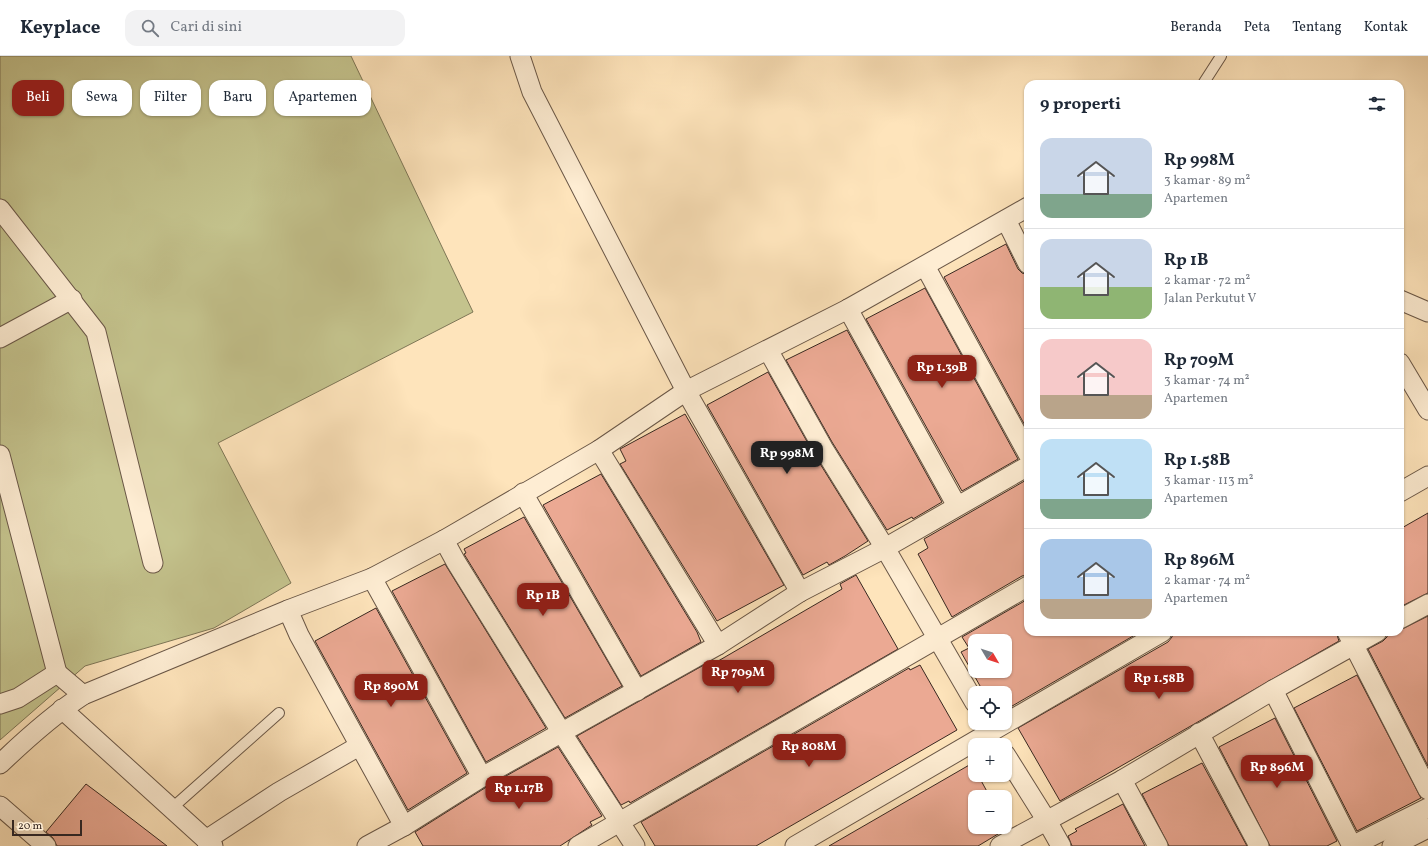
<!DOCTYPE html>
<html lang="id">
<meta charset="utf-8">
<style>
:root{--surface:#fff;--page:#f2f2f3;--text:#1f2937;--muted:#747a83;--line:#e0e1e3;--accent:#8f2418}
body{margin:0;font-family:Vollkorn,serif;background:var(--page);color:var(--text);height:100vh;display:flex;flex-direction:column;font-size:15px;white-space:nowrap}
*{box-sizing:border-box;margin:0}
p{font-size:13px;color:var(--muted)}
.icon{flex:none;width:22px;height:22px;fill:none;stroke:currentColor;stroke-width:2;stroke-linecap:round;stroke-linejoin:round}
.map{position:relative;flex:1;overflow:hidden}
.drawer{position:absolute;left:1024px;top:24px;width:380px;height:556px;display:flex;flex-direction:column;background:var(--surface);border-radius:12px;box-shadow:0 1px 3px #0004}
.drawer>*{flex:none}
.banner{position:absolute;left:12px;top:24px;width:380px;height:36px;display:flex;gap:8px}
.needle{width:26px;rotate:129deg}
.controls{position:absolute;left:968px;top:578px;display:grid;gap:8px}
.controls a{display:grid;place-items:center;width:44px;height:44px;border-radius:8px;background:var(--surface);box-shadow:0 1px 3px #0004;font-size:20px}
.scale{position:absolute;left:12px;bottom:10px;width:70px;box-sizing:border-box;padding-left:4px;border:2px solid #382820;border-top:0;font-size:11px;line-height:14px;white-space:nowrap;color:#382820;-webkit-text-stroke:3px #feedd3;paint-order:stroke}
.price{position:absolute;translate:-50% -34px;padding:0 9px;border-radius:8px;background:var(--accent);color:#fff;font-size:13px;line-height:26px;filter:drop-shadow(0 1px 2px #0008)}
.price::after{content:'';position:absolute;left:50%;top:24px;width:12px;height:9px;margin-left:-6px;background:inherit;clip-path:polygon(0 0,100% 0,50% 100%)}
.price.on{background:#222;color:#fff}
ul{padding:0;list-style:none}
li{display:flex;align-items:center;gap:12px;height:100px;padding:0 16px}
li+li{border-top:1px solid var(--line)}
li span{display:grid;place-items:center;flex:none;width:112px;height:80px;border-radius:12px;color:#555}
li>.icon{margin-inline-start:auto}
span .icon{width:48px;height:48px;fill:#fffc;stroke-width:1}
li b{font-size:17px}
h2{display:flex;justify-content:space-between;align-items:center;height:48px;padding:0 16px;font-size:17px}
.chip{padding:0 14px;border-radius:12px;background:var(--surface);box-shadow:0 1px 3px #0004;font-size:14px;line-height:36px}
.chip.on{background:var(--accent);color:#fff}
header{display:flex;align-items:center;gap:24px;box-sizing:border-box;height:56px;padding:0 20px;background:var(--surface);border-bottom:1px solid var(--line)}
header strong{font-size:19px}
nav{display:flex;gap:22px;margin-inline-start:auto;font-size:14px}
.search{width:280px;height:36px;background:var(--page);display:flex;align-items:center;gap:10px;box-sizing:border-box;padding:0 14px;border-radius:12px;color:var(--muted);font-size:15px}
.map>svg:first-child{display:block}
</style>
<header>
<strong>Keyplace</strong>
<div class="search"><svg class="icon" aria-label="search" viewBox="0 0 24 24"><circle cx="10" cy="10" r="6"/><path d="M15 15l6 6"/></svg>Cari di sini</div>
<nav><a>Beranda</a><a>Peta</a><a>Tentang</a><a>Kontak</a></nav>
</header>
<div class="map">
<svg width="1428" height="790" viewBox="0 0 1428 790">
<rect width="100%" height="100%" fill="#fee4bb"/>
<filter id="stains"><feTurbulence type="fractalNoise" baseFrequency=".005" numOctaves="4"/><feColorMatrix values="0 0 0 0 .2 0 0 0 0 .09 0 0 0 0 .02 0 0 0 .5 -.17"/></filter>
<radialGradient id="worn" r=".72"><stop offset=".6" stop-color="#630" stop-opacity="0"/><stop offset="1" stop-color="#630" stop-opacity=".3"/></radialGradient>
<polygon fill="#c4c38d" stroke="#7e7656" points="0,0 351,0 473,256 218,387 291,527 214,572 85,610 0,684"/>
<g fill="#eba993" stroke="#382820" fill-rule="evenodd">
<polygon points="1006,188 1018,213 1022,217 1028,219 1028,375 944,221"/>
<polygon points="925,232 1018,403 962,435 866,263"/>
<polygon points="847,274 942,446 913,463 912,461 887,474 832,386 786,304"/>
<polygon points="768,316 814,398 868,485 845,500 829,509 827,506 803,519 707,349"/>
<polygon points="685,358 784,529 717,565 620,408 626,405 620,393"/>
<polygon points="601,418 697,576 701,586 641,620 543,449"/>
<polygon points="1028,423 1028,519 1022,520 952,561 918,498 928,492 924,483"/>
<polygon points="1428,457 1428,537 1400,551 1400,473"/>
<polygon points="524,461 622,630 565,662 464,498 466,497 464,493"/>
<polygon points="445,508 546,672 486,706 392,535"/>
<polygon points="856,519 898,593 630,747 629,745 621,749 577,680 711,605 713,608 842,533 840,528"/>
<path d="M1028 543V576H1140L1007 653 1005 649V637H984L961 596 969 592 962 581ZM975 585H1005V615H975Z"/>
<polygon points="376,552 467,717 408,754 315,585"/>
<polygon points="1428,560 1428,710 1368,593 1383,585 1387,581 1388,576 1400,576 1400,574"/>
<polygon points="1173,576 1336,576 1339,585 1060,745 1018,672 1168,586 1172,581"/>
<polygon points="920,609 957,674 756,790 655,790 641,766 909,612 910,614"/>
<polygon points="1357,619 1421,742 1357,775 1294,652"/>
<polygon points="1275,662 1337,785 1327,790 1270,790 1219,691"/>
<polygon points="558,691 602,760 590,766 592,769 560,790 423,790 415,776 488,730"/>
<polygon points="1202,707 1247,790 1169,790 1142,738"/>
<polygon points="971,708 975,714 975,719 978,719 990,741 975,741 975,771 1005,771 1005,767 1008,772 978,790 829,790"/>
<polygon points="86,728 102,740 167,790 57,790 53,782 46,776"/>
<polygon points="1123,748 1145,790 1072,790 1068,780 1077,775 1075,773"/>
</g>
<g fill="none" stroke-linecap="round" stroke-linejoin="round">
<defs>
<g id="lane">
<polyline points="1203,28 1221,0"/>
<polyline points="171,753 279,657"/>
</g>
<g id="street">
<polyline points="520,0 532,36 686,335 800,536"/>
<polyline points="0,153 96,276 153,507"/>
<polyline points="1006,164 1028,208"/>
<polyline points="925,210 1028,398"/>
<polyline points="1400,244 1428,256"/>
<polyline points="848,253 957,450"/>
<polyline points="0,282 72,243"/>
<polyline points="768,294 823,392 885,492 975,647"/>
<polyline points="1400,307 1428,354"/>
<polyline points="599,394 718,589"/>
<polyline points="0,399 57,617 18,642 0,648"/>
<polyline points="1400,436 1428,420"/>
<polyline points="523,437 637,635"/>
<polyline points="444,484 456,506 562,677 635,790"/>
<polyline points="372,522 482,721"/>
<polyline points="288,554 299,579 404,770"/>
<polyline points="1400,563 1428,548"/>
<polyline points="1347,576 1428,734"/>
<polyline points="57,617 83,639"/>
<polyline points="1273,634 1352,790"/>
<polyline points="62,653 213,790"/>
<polyline points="1199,677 1259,790"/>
<polyline points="1005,698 1047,765 1061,790"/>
<path d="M0 708C26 683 53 659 83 639L288 554 372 522 444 484 599 394 686 335 848 253 1028 151"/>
<polyline points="1122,724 1158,790"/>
<polyline points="0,750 46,790"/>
<polyline points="206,784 279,736 359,690"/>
<polyline points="367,790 404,770 482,721 718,589 800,536 885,492 1028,410"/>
<polyline points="578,790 1028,530"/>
<polyline points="795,790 1162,576"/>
<polyline points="1000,790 1122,724 1273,634 1377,576"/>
<polyline points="1352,790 1428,752"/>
<polyline points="1392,790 1428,772"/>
</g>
</defs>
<use href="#lane" stroke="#6a5747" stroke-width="12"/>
<use href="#street" stroke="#6a5747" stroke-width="21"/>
<use href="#lane" stroke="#feedd3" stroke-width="10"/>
<use href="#street" stroke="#feedd3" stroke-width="19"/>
</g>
<rect width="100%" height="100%" filter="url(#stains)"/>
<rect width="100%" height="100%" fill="url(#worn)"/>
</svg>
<div class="controls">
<a><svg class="needle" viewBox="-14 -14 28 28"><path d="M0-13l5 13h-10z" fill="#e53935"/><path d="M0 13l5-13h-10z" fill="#747a83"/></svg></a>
<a><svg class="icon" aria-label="locate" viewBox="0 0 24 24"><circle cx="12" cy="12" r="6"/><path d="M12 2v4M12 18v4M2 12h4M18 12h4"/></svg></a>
<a>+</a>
<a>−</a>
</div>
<div class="scale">20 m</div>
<b class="price" style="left:942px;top:333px">Rp 1.39B</b>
<b class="price on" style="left:787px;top:419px">Rp 998M</b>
<b class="price" style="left:543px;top:561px">Rp 1B</b>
<b class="price" style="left:738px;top:638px">Rp 709M</b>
<b class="price" style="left:1159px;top:644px">Rp 1.58B</b>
<b class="price" style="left:391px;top:652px">Rp 890M</b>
<b class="price" style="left:809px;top:712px">Rp 808M</b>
<b class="price" style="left:1277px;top:733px">Rp 896M</b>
<b class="price" style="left:519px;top:754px">Rp 1.17B</b>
<div class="banner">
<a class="chip on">Beli</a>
<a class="chip">Sewa</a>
<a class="chip">Filter</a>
<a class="chip">Baru</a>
<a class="chip">Apartemen</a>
</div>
<section class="drawer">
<h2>9 properti<svg class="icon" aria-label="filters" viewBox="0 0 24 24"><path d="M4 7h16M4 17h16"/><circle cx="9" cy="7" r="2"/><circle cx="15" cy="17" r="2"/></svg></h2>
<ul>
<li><span style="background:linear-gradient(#c9d6e8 70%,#7fa58c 0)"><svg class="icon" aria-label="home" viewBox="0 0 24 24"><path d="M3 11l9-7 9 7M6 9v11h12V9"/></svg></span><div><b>Rp 998M</b><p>3 kamar · 89 m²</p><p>Apartemen</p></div></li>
<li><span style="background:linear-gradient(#c9d6e8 60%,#8fb573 0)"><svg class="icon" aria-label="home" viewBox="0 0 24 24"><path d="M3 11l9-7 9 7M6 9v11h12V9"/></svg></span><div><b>Rp 1B</b><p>2 kamar · 72 m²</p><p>Jalan Perkutut V</p></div></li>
<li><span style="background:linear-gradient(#f6c9c9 70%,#b9a48a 0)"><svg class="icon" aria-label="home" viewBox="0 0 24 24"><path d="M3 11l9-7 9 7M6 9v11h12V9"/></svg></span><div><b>Rp 709M</b><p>3 kamar · 74 m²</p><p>Apartemen</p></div></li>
<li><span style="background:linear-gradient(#bfe0f5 75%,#7fa58c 0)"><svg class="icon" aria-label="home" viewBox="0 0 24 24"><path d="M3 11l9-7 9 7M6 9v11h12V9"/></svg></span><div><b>Rp 1.58B</b><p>3 kamar · 113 m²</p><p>Apartemen</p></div></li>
<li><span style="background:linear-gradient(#a9c7e8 75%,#b9a48a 0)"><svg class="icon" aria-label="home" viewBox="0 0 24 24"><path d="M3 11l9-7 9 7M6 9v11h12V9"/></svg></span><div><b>Rp 896M</b><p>2 kamar · 74 m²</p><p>Apartemen</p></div></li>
</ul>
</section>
</div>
